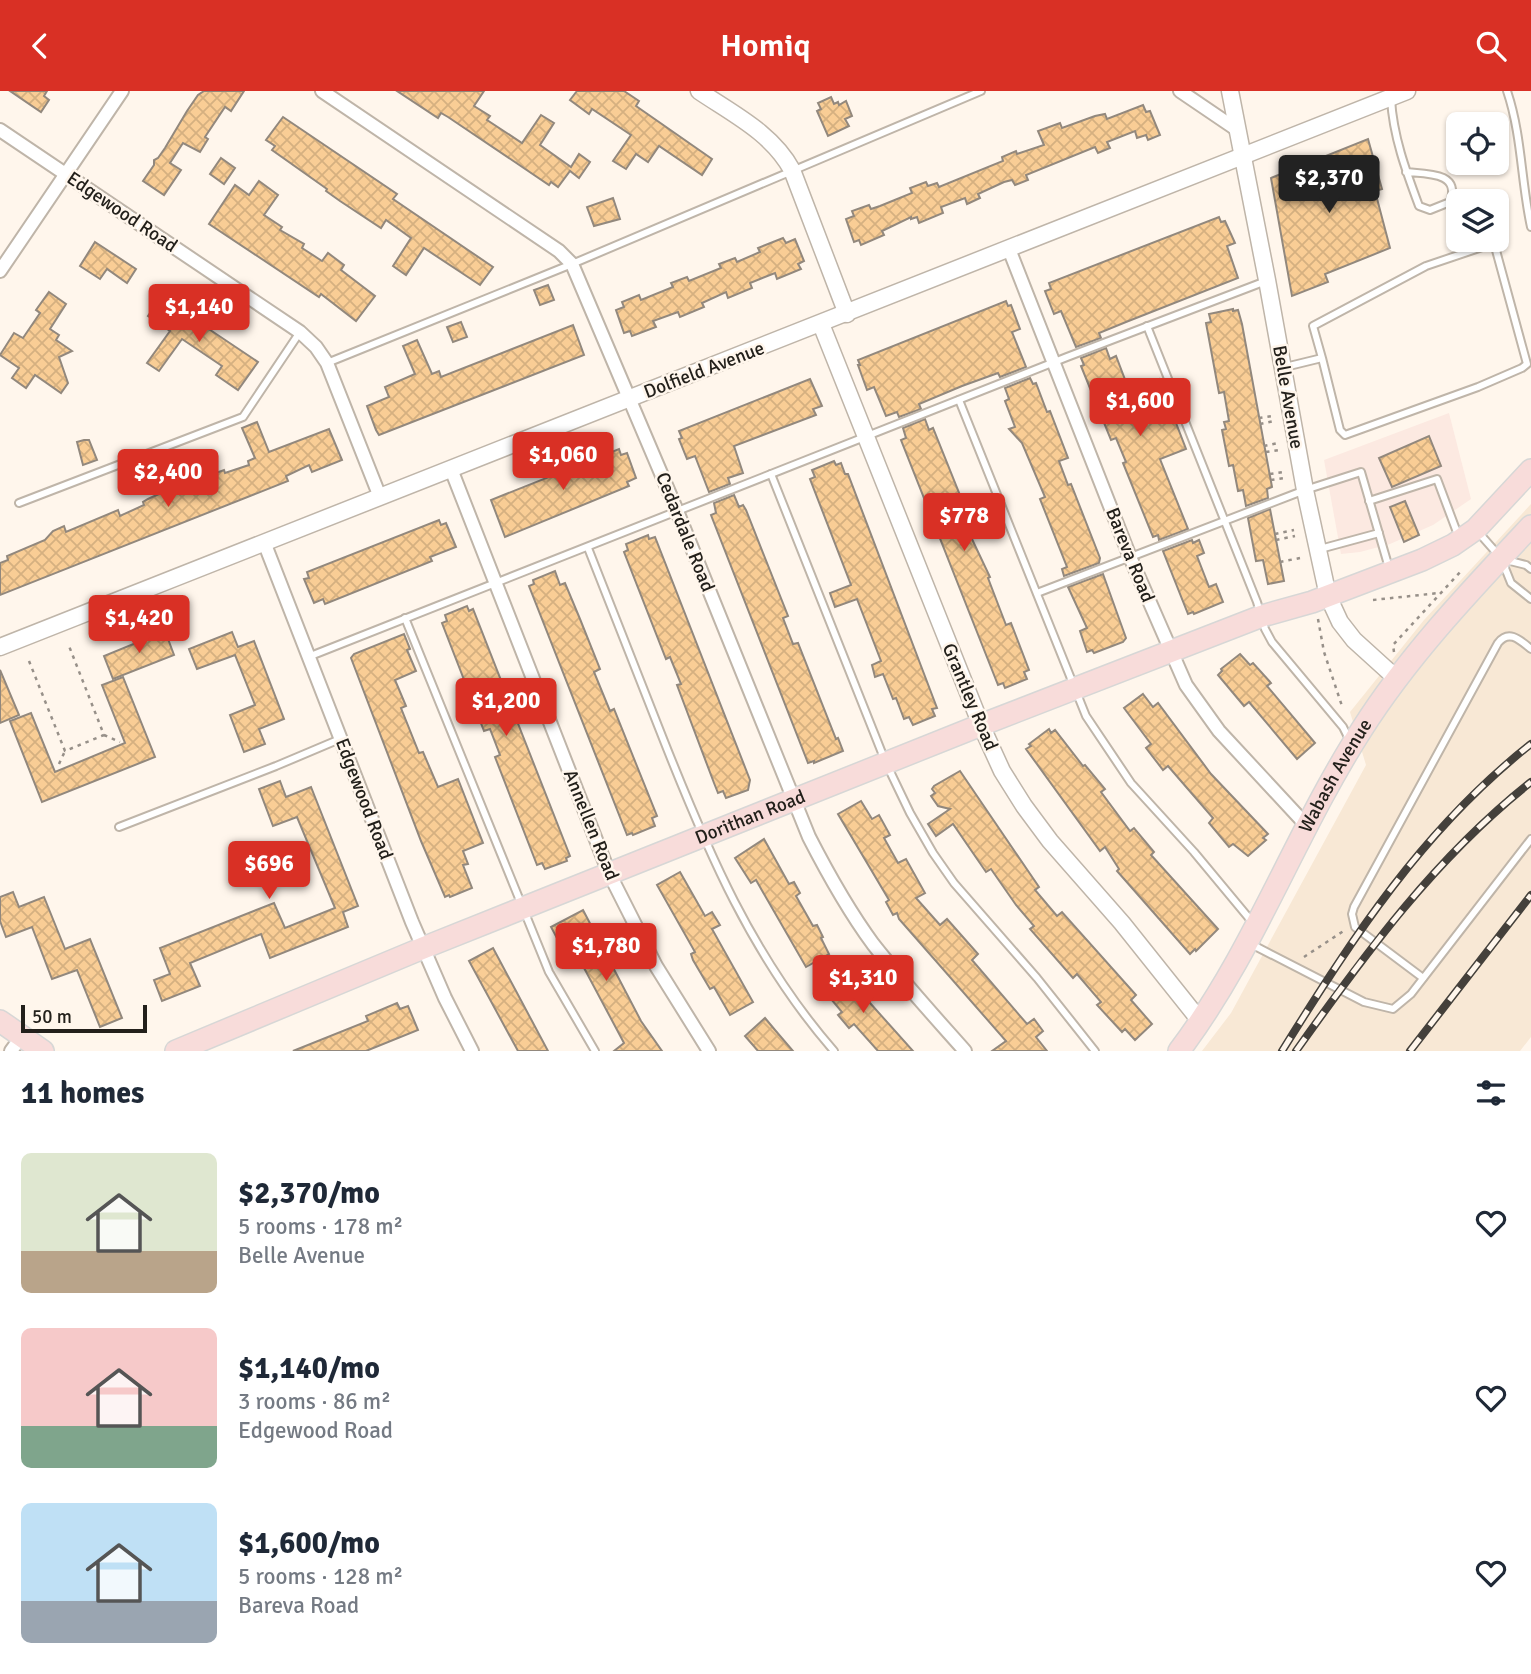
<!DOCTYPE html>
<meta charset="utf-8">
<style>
:root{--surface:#fff;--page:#f2f2f3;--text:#1f2937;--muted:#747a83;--accent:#d93025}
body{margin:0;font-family:Signika,sans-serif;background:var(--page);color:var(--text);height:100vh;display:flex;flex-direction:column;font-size:26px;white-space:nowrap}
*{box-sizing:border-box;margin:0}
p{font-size:23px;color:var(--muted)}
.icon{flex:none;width:38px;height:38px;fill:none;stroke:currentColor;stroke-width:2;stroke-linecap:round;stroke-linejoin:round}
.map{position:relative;height:960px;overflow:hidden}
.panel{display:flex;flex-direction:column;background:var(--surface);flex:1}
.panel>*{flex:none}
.buttons{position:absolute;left:1446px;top:21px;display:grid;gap:14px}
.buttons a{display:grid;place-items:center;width:63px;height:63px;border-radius:10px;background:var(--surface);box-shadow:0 2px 5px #0004;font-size:35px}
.scale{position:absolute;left:21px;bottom:18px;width:126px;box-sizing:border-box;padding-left:7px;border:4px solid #23201b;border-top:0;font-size:19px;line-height:24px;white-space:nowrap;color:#23201b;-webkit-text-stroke:5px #fff6ec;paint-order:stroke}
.price{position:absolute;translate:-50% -60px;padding:0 16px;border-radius:7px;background:var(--accent);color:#fff;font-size:23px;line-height:46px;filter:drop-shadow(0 2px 4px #0008)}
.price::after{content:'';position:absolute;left:50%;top:42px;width:21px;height:16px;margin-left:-10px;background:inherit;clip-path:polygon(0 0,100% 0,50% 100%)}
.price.selected{background:#222;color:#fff}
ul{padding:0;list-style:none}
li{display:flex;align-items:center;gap:21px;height:175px;padding:0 21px}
li span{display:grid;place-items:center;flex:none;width:196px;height:140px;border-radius:10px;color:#555}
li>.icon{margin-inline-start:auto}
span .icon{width:84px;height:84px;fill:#fffc;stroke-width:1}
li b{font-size:30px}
h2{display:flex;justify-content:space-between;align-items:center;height:84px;padding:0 21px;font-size:30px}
header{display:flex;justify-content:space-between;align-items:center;height:91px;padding:0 21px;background:var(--accent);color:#fff;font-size:32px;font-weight:600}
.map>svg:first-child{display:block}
</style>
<header><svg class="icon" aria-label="back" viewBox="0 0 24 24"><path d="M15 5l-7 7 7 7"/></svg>Homiq<svg class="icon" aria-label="search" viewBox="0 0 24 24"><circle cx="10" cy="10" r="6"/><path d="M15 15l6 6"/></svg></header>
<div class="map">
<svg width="1531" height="960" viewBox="0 0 1531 960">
<defs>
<pattern id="building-cross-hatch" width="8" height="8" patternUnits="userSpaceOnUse" patternTransform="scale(1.75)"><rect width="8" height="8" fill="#f9cd95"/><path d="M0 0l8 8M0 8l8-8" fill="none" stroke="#d5b080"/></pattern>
</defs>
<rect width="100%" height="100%" fill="#fff6ec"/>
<polygon fill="#fce9e1" points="1449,322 1471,408 1433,434 1390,453 1360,461 1341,463 1324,369"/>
<polygon fill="#f8e8d5" points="1531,413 1531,946 1520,960 1202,960 1231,922 1366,674 1350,621 1424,529"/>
<g fill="url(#building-cross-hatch)" stroke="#92887d" stroke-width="2">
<polygon points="10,0 47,0 44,5 49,9 41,21"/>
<polygon points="204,0 244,0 231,20 225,16 205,46 208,48 200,61 183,52 170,72 181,79 164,104 143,90 154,74 154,69 158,67 165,57 187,20 198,4"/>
<polygon points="397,0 484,0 474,15 490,25 487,29 522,52 541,24 554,32 540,54 571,76 579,63 590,71 579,87 570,80 558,96 551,91 549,94 448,26 441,22 438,27"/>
<polygon points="577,0 624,0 639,10 636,15 712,68 702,84 659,55 648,71 636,63 626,78 613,70 631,44 592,18 589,23 570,9"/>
<polygon points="831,6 834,13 838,11 839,14 846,10 852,25 845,28 849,35 828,45 817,20 821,18 818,12"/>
<polygon points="1143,14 1146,21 1150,20 1160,44 1148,49 1146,44 1137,47 1135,40 1107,51 1110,57 1098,62 1095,56 1026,84 1028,89 1015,94 1012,89 1004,91 978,103 980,107 967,113 965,107 941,116 943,122 919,132 917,126 911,128 911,126 882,140 884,144 861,154 859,149 854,151 846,128 854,125 852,120 869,114 871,118 880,115 912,102 910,97 926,91 928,95 937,92 939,96 1003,70 1002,66 1016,60 1017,63 1044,54 1038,40 1060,32 1062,37 1095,25 1105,23 1107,28"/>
<polygon points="283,26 397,103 393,108 493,176 480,194 424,157 406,184 393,175 411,147 386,129 381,137 340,110 326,100 327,98 272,59 275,55 266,49"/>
<polygon points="1368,48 1382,98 1375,100 1390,157 1325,183 1328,191 1292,205 1271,87"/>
<polygon points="221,67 235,77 224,93 210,83"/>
<polygon points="259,90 278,104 264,124 282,136 280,139 304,153 302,157 322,170 328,162 344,174 341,179 375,205 356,230 321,203 319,206 209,133 235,94 249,104"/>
<polygon points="613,107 620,128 594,135 587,116"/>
<polygon points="1219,126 1221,131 1225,130 1235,152 1227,155 1238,187 1126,231 1099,242 1101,247 1076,256 1061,220 1054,223 1045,200 1051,198 1049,192"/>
<polygon points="783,147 786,152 795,148 804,170 798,173 801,178 777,188 775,182 750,192 752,197 728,207 726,201 702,212 704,216 680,226 678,221 653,230 656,236 632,245 630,240 624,242 616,219 624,216 622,211 639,204 641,209 673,196 671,192 687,186 689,190 721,177 719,173 735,167 737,171 760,161 758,157"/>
<polygon points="95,151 136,178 127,192 107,178 100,188 80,175"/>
<polygon points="548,194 554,209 540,214 534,199"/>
<polygon points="49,201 66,213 50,238 59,244 56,249 72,260 59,266 68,292 61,302 35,284 26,297 12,287 19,277 0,264 14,242 23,247 40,222 36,219"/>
<polygon points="161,206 258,271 238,299 216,284 222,275 182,248 159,280 147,272 170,240 148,225"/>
<polygon points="1006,210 1008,215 1011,214 1020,238 1012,241 1026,276 1000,286 998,282 962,295 919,313 921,318 899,326 897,321 886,325 874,296 867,299 858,274 860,274 858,269"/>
<polygon points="1233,218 1233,220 1238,219 1242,233 1272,396 1267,398 1268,407 1246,415 1243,399 1238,400 1233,374 1229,375 1222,339 1226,338 1224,331 1229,330 1224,301 1219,302 1206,232 1211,231 1209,223"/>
<polygon points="461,231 467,246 453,251 447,236"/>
<polygon points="573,234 584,264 379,344 376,339 367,315 389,306 385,296 415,283 403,255 417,249 432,283 439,280 441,286"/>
<polygon points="1106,257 1110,268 1116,265 1129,299 1159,288 1186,358 1160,368 1188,438 1159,449 1158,444 1153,446 1123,372 1126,371 1116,347 1111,349 1081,275 1084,274 1081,267"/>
<polygon points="1030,287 1033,293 1036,292 1047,321 1050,320 1068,367 1059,370 1068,394 1071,393 1100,467 1099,472 1064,485 1062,478 1067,476 1040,408 1045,406 1022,352 1009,338 1015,336 1005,310 1009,308 1005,297"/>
<polygon points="810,288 822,315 813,318 816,324 734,355 743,382 728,387 730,393 709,401 695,365 687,368 679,348 682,347 679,340"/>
<polygon points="925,328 929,339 933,337 976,444 971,446 990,486 988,487 1001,521 1006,534 1011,532 1029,579 1024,581 1027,588 1005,597 1003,592 998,594 901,349 906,347 903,337"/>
<polygon points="257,331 269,361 329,338 342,369 312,381 309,374 286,385 288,390 0,504 0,472 8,469 7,465 45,449 53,440 64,435 66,441 118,419 120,425 144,414 143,411 148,408 161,402 224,379 225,382 249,374 248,370 255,367 242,337"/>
<polygon points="1429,345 1441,375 1392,396 1379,367"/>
<polygon points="84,349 89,349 97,369 83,374 77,351"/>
<polygon points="619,358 621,364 627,362 636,387 627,391 629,395 505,446 491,409"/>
<polygon points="834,370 836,374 841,372 845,383 848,383 937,617 932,618 935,625 913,634 909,626 904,628 896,607 893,608 883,583 875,586 872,574 881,570 857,508 835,516 830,502 851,494 810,388 815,386 812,379"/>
<polygon points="734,404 739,416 743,414 746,419 788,525 783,527 793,553 798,552 836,648 838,647 843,660 814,672 814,670 808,672 711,424 716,422 714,412"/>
<polygon points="1405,410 1419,444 1404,451 1390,416"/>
<polygon points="1270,418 1284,490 1268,493 1263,469 1256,470 1248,427"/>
<polygon points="439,429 441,434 446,432 456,456 430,466 432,470 325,513 323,508 314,512 304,488 309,487 307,481"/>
<polygon points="648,444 649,448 655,446 750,689 748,699 726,707 723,700 718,702 714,692 677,594 681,593 670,566 666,568 624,461 628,459 626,453"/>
<polygon points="1192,449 1193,452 1199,449 1204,462 1197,465 1209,496 1216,493 1223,511 1194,523 1193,521 1188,523 1163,460"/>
<polygon points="555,480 560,494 565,492 580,528 600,578 594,581 610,620 614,618 657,725 652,727 655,735 633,744 632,742 627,744 529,495 534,493 533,489"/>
<polygon points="1103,483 1126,547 1123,551 1094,562 1092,559 1087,561 1080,540 1087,537 1068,496"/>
<polygon points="467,515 469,520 473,518 570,765 566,767 567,770 545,778 542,772 537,774 495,666 500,664 490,638 484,640 442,532 447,530 445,524"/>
<polygon points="165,540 174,564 113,588 104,565"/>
<polygon points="232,541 238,556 254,550 284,628 259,638 265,653 244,661 230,624 255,614 235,564 197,578 189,558"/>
<polygon points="404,543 410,558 407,559 416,580 395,589 406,615 401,617 419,662 423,661 438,696 458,688 483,752 463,760 468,773 463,774 472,797 450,806 449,804 445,806 421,750 351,567 354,563"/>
<polygon points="1240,563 1250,574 1253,572 1271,592 1267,595 1315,652 1297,668 1249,611 1244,615 1218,584 1222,580 1221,578"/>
<polygon points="0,579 19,624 0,632"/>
<polygon points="123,586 155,666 42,711 10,630 31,622 55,681 125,652 102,594"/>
<polygon points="1143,603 1153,616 1158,612 1211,683 1268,743 1263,747 1266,749 1248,765 1233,753 1229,756 1209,732 1213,727 1168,675 1163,679 1146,657 1151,653 1124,617"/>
<polygon points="1049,638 1051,642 1055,639 1083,675 1085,674 1105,698 1101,701 1130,740 1134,737 1154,761 1151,764 1218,838 1196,860 1195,858 1190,863 1117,780 1119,778 1105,756 1100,760 1026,658 1031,655 1029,653"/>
<polygon points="960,680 1039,796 1035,799 1057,825 1062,821 1136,904 1131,909 1152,933 1135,949 1125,938 1122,941 1097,914 1101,911 1077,883 1073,887 1030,838 1034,835 1016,814 991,778 986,781 953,733 936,745 928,733 950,718 938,715 931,705 935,702 932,698 934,695"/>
<polygon points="280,690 286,706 311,696 358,815 343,821 348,836 270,867 261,843 190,872 200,895 162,910 154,889 170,883 160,857 274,812 285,837 335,817 297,726 273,735 259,698"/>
<polygon points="861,710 872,728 879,724 890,744 884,747 898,772 906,768 925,802 916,807 940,834 947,828 978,863 972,869 1027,933 1034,928 1043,940 1036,946 1047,960 992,960 1006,950 899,828 897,822 893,824 886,811 889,809 838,723"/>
<polygon points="764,748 789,793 794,791 800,802 796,805 813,835 817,834 823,846 821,847 829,863 806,876 756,789 751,792 735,767"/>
<polygon points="680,781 705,825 712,821 720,834 712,838 753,911 730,924 714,896 710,898 693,869 691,863 695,861 657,794"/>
<polygon points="13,801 19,816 44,806 65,858 90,848 122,927 100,936 77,879 52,888 32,836 6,846 0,830 0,806"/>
<polygon points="583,819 641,930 662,960 614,960 624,952 567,845 558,849 551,836"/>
<polygon points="493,857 516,900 548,960 518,960 469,870"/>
<polygon points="841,879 870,912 913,960 878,960 854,933 849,937 838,924 842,921 821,896"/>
<polygon points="397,912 400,918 408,915 418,939 366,960 293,960 368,930 366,925"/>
<polygon points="765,927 775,939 793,960 758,960 745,945"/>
</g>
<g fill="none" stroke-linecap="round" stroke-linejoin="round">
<defs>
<g id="service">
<path d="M1507 0C1522 44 1521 91 1531 136"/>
<path d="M1391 8C1393 45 1406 80 1419 115L1430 119 1450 111C1461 81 1427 83 1406 81"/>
<polyline points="1147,235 1257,511 1265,538 1272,551 1343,636 1350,650"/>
<polyline points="327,272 572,173 981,0"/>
<polyline points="1285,276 1322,267 1313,235 1426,175 1494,152 1527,273 1522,277 1478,296 1345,344 1340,339 1322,267"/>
<polyline points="959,309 1086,625 1131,692 1194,761 1253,832"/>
<polyline points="771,383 886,672 910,722 933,762 954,792 1037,887 1095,960"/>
<polyline points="1369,410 1437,388 1458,444"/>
<polyline points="19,412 243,326 300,241"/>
<polyline points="1479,442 1501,467 1511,492 1531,508"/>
<path d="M588 457C613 519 637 582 662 645 707 759 752 866 834 960"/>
<polyline points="1320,458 1379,442"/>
<polyline points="1506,469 1526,474 1531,478"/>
<polyline points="1037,502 1305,399 1361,381 1389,477"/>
<polyline points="405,527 549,881 595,960"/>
<polyline points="308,566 1067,266 1266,190"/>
<polyline points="119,736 276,675 340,648"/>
<polyline points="1251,853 1364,911 1393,918 1411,903 1531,748"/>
<path d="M1423 887 1355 836 1352 823 1354 816 1498 552C1509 538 1520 549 1531 558"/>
</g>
<g id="minor">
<path d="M322 0 559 160 572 173 677 420 809 746C828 783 848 819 873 853 902 890 934 925 965 960"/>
<polyline points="1180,0 1236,38"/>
<polyline points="0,39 300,241 316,256 327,272 380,406"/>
<polyline points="1009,158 1130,466 1186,594 1219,640 1308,736"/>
<polyline points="0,180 122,0"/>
<polyline points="451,378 609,782 656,875 709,960"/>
<polyline points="264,451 412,831 445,907 472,960"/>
<polyline points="11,960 22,945"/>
</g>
<g id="tertiary">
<path d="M699 0C733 23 772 42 792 79L847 223"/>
<polyline points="1230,0 1267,189 1305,399 1328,505 1340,531 1354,549 1397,588"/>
<polyline points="821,233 981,634 1002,680 1024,715 1050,750 1122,832 1201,931"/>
<polyline points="0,556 1407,0"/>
</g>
<g id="primary">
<polyline points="0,930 43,960"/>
<path id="s1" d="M176 960 423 857 981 634 1262 525 1312 511 1422 469 1453 454 1476 438 1531 379"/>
<path id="s2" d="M1179 960C1254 861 1295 742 1362 638 1409 564 1471 499 1531 435"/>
</g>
</defs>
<use href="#service" stroke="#bfb5a9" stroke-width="10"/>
<use href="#minor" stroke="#bfb5a9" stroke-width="16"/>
<use href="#tertiary" stroke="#bfb5a9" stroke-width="19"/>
<use href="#primary" stroke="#d7d7d6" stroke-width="24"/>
<g stroke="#979089" stroke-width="2.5" stroke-dasharray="3.5 5" stroke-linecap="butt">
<polyline points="1259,327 1273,325"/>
<polyline points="1260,333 1274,330"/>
<polyline points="1264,355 1278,352"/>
<polyline points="1266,361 1279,359"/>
<polyline points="1270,383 1284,381"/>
<polyline points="1271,389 1285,387"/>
<polyline points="1275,443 1294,439"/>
<polyline points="1276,449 1295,445"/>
<polyline points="1280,471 1300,467"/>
<polyline points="1373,509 1439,502"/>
<polyline points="1318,528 1324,561 1342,615"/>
<polyline points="1394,561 1393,554 1462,479"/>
<polyline points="29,570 65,660 104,644 69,555"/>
<polyline points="104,644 120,651"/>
<polyline points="59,673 65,660"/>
<polyline points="1304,866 1345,839"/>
</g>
<use href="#service" stroke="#fff" stroke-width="6"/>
<use href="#minor" stroke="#fff" stroke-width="12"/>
<use href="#tertiary" stroke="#fff" stroke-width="16"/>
<use href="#primary" stroke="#f8dcda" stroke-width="21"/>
<defs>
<g id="rail">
<path d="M1282 960C1354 845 1423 738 1531 653"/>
<path d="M1296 960C1365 863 1436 766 1531 691"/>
<polyline points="1410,960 1531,804"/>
</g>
</defs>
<use href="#rail" stroke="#44403b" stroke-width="8"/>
<use href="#rail" stroke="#fff6ec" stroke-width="5" stroke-dasharray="16" stroke-linecap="butt"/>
</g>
<g text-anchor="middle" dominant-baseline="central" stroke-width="5" stroke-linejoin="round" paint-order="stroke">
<g font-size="19" fill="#23201b" stroke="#fff6ec">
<text transform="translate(122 121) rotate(34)">Edgewood Road</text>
<text transform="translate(704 279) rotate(-21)">Dolfield Avenue</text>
<text transform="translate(1288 306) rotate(80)">Belle Avenue</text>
<text transform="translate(685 441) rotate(68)">Cedardale Road</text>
<text transform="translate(1130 464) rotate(68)">Bareva Road</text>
<text transform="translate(970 606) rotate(67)">Grantley Road</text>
<text stroke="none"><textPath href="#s2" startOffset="317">Wabash Avenue</textPath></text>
<text transform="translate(364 708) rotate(69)">Edgewood Road</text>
<text stroke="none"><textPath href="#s1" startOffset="620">Dorithan Road</textPath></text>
<text transform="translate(591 734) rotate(68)">Annellen Road</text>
</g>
</g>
</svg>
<div class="buttons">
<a><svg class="icon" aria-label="locate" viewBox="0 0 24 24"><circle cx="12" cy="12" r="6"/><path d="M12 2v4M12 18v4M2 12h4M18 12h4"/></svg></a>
<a><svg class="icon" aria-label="layers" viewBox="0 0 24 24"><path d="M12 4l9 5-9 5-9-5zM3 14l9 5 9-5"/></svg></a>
</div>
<div class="scale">50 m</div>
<b class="price selected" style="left:1329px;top:124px">$2,370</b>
<b class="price" style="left:199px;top:253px">$1,140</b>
<b class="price" style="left:1140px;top:347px">$1,600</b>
<b class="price" style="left:563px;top:401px">$1,060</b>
<b class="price" style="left:168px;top:418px">$2,400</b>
<b class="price" style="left:964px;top:462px">$778</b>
<b class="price" style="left:139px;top:564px">$1,420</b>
<b class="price" style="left:506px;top:647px">$1,200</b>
<b class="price" style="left:269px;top:810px">$696</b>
<b class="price" style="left:606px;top:892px">$1,780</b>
<b class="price" style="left:863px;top:924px">$1,310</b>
</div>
<section class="panel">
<h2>11 homes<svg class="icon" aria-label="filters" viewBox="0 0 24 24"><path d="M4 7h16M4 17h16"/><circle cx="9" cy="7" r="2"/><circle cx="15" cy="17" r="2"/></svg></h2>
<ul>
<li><span style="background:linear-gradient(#dfe7d0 70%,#b9a48a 0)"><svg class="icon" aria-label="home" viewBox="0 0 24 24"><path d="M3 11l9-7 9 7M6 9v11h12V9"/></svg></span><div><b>$2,370/mo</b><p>5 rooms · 178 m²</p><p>Belle Avenue</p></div><svg class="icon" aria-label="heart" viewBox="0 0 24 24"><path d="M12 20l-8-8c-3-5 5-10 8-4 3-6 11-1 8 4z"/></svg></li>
<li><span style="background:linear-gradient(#f6c9c9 70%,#7fa58c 0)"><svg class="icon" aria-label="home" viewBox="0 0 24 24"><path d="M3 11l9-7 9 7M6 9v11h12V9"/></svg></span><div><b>$1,140/mo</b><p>3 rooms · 86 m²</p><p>Edgewood Road</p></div><svg class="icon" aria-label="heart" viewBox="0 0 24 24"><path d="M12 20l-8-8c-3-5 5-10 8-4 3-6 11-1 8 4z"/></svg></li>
<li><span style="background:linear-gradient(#bfe0f5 70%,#9aa5b1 0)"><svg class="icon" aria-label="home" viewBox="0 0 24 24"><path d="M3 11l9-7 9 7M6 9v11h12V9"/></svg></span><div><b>$1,600/mo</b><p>5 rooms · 128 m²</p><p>Bareva Road</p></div><svg class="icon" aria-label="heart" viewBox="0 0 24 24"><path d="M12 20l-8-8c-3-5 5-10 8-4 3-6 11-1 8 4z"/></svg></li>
</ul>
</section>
